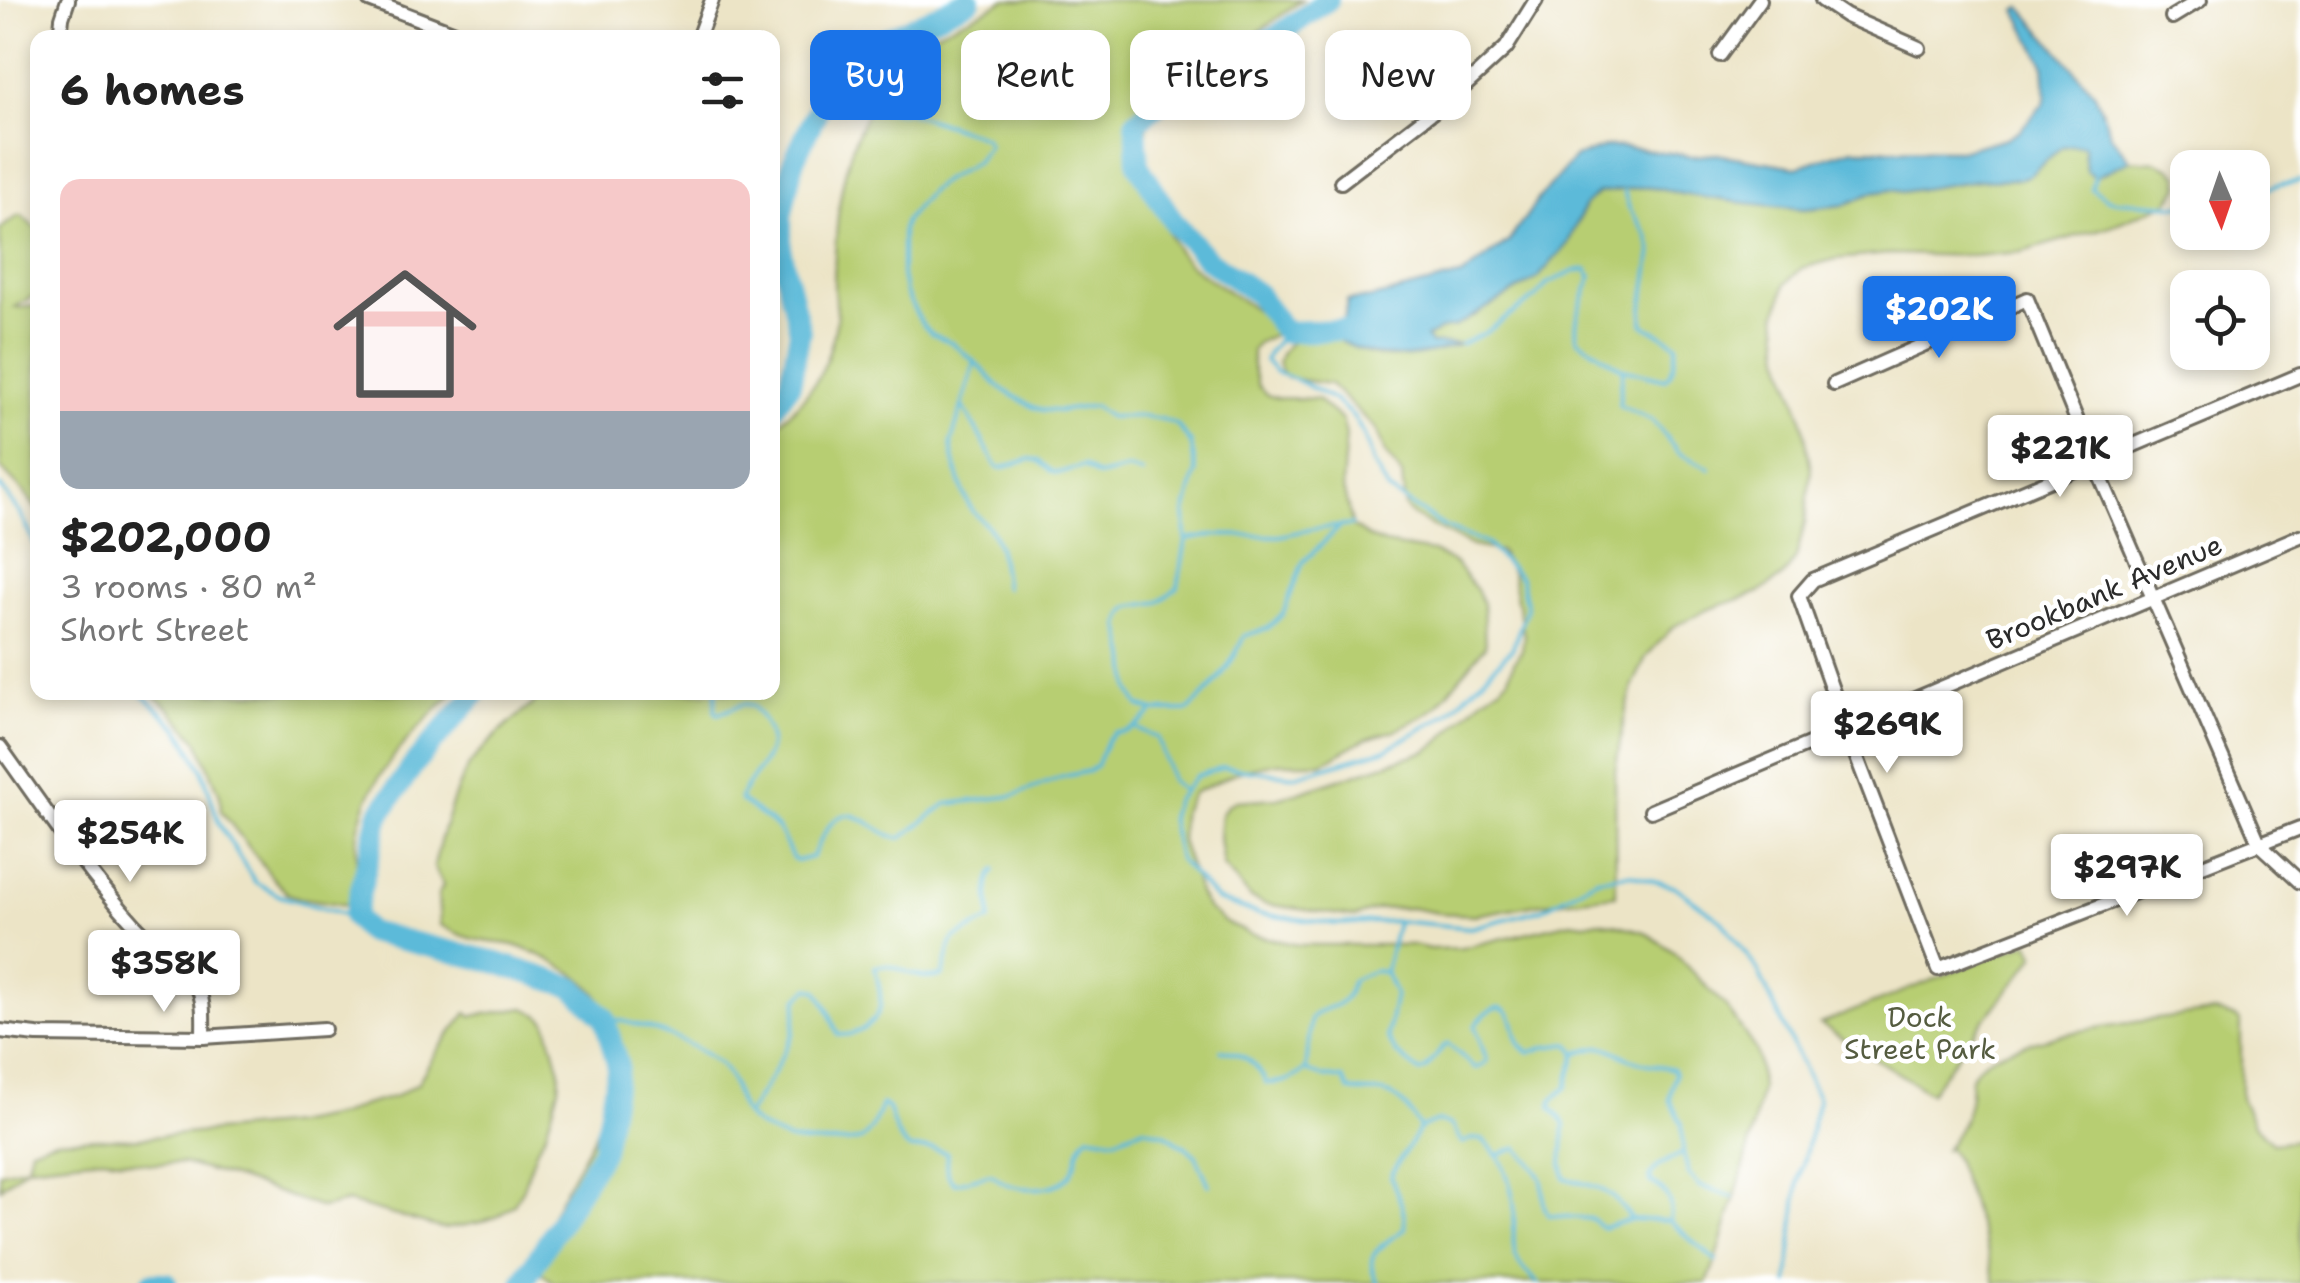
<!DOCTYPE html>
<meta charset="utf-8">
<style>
:root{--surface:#fff;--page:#f2f2f2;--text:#222;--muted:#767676;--line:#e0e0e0;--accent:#1a73e8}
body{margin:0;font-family:"Shantell Sans",sans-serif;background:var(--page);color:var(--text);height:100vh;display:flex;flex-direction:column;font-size:38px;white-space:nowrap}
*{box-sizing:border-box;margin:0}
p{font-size:32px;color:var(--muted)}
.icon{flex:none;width:55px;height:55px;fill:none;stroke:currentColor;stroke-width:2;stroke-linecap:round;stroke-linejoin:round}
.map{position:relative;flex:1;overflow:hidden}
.sheet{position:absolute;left:30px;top:30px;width:750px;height:670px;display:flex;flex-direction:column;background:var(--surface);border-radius:20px;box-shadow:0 5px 15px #0003}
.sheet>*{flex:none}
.banner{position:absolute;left:810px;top:30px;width:950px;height:90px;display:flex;gap:20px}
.needle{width:65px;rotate:178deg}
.controls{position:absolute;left:2170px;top:150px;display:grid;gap:20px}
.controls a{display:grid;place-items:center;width:100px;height:100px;border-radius:20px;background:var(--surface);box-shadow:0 5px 15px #0003;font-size:50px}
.price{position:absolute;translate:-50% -85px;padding:0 22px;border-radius:10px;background:#fff;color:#222;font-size:32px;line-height:65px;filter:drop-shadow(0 2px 5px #0008)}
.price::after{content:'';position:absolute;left:50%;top:60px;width:30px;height:22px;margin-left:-15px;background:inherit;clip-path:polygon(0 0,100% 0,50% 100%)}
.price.current{background:var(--accent);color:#fff}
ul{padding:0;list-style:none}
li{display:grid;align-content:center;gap:20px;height:530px;padding:0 30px}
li+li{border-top:2px solid var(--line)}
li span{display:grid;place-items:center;height:310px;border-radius:20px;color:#555}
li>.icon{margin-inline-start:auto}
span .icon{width:180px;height:180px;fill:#fffc;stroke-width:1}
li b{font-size:42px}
h2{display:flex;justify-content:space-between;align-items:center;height:120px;padding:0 30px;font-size:42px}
.chip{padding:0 35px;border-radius:20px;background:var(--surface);box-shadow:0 5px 15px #0003;font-size:35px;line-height:90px}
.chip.current{background:var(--accent);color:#fff}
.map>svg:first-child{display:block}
</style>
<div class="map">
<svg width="2300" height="1283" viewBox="0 0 2300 1283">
<rect width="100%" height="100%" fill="#fff"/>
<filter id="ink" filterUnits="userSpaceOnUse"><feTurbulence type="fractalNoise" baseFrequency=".01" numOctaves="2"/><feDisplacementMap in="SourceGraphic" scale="20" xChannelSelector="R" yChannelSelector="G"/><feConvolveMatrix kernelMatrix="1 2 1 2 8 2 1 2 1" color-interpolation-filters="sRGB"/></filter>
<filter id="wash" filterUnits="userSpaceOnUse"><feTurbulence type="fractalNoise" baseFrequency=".0048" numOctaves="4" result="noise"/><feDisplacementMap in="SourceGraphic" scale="40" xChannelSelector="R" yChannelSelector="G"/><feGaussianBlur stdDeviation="2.25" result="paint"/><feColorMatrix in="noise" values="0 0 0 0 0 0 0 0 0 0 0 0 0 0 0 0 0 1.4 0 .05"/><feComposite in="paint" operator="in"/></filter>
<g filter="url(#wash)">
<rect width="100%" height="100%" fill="#ece4c6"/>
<g fill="#b7ce72" stroke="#717c4e" stroke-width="2.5">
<path d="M1004 0H1302L1247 40 1194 68 1165 91 1148 125 1144 143V159L1165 226 1178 252 1193 268 1274 322 1277 331 1275 334 1258 343 1252 350V366L1258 386 1267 395 1277 398 1317 399 1342 420 1346 435 1342 485 1353 527 1368 537 1384 544 1433 552 1456 564 1476 590 1483 603 1485 646 1437 706 1423 716 1393 731 1365 739 1322 763H1276L1242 770 1193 793 1182 813 1181 841 1200 896 1208 909 1224 922 1250 934 1298 945H1413L1430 949 1462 948 1571 922 1585 924 1599 921 1615 924 1645 932 1674 952 1727 1008 1755 1049 1758 1059 1761 1089 1746 1159 1716 1261 1707 1283H554L539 1271C533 1231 584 1161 600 1123 610 1100 615 1071 615 1047 615 1015 598 988 570 971 552 961 534 951 514 945 504 943 494 943 484 941 468 939 454 932 440 925L438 894 443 886 434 867C439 842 456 783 471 763 492 736 520 715 546 693L772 692 773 428C793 411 815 389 825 364 830 349 837 327 837 312 837 304 834 297 834 289 835 226 839 159 872 104 880 91 881 74 891 63 918 32 970 22 1004 0Z"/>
<path d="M2072 145H2084L2086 170 2095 177 2130 160 2157 162 2171 168 2179 176 2180 186 2167 203 2111 226 2022 252 1973 256 1889 254 1836 259 1802 268 1785 284 1777 314 1781 355 1802 417 1811 470 1805 522 1796 558 1784 575 1760 592 1707 610 1673 627 1646 657 1633 686 1624 719 1615 772 1616 895 1536 904 1476 915 1438 913 1411 908 1377 909 1355 917 1265 904 1251 898 1223 866 1219 838 1221 815 1227 806 1235 801 1277 798 1296 793 1426 751 1436 745 1483 698 1501 686 1509 677 1514 662 1522 650 1524 636 1512 574 1500 551 1472 546 1413 516 1405 507 1402 475 1385 453 1376 429 1330 384 1286 378C1281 371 1276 365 1280 357 1288 336 1316 331 1334 338 1353 345 1366 356 1386 357 1408 359 1435 348 1456 344H1430L1426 337 1442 329 1454 327 1476 315 1568 243 1585 205 1597 193 1642 187 1664 189 1681 194 1737 202 1804 209 1845 205 1871 193 1891 190 1902 192 1977 180 2020 179 2030 175 2061 147Z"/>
<polygon points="18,216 22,216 37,230 37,294 13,308 37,306 37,510 24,492 0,467 0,229"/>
<path d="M152 693H453C412 734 365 776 357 838 354 860 360 885 361 907L300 898 288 894 275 881 221 811 220 795 198 741 170 709Z"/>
<polygon points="2029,942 2036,956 1971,1036 1930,1093 1820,1024"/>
<polygon points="525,1008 541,1016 546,1021 560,1071 559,1088 546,1132 537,1148 523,1188 514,1204 499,1216 477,1223 444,1229 347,1202 322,1208 239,1179 183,1163 154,1164 101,1158 27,1166 0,1188 0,1172 27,1166 31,1148 56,1140 98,1138 129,1139 293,1124 340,1115 361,1106 396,1096 417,1084 437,1051 467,1013 472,1016"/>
<path d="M2215 1012 2237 1018 2241 1023V1098L2254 1125 2272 1143 2300 1140V1283H1995L1987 1250 1956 1161 1950 1150H1945C1958 1132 1968 1117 1970 1095 1971 1087 1969 1079 1973 1073 1996 1034 2169 1018 2215 1012Z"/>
</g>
<path fill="#5bbad9" stroke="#437282" stroke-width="2.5" d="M2021 7 2095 94 2112 137 2130 160 2095 177 2086 171 2084 146 2072 145 2061 147 2030 175 2020 179 1977 180 1902 192 1891 190 1871 193 1845 205 1804 209 1737 202 1681 194 1664 189 1642 187 1598 193 1585 205 1568 243 1538 278 1454 327 1442 329 1426 337 1430 344H1461C1417 359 1383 363 1341 342L1347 301 1372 298 1463 275 1509 241 1539 198 1575 157 1606 147H1622L1693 156 1717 154 1796 167 1853 149 1963 150 2006 138 2020 130 2044 103 2046 95 2044 64 2016 10Z"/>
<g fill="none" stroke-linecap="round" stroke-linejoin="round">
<g stroke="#5bbad9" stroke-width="4">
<path d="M822 101 855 110 907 112 973 133 985 138 988 145 975 163 944 180 930 191 905 221 902 229V275L905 292 922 324 932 334 951 342 975 362 1000 388 1033 407 1043 410 1059 411 1094 406 1109 417 1143 416 1162 419 1177 425 1191 443 1196 472 1185 513 1186 540 1178 587 1159 602 1129 607 1124 614 1120 625 1127 657 1130 690 1139 706 1154 711H1187C1212 690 1232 666 1244 636L1268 628 1283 614 1303 562 1341 526"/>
<polyline points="2095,177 2091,188 2108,199 2116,201 2188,206"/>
<polyline points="2252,195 2281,184 2300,181"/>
<polyline points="1285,332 1268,353 1265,361 1276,372 1305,384 1333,399 1353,416 1364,435 1373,464 1388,490 1443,526 1487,544 1521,579 1527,608 1512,649 1449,713 1387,749 1295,776 1224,767 1196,776 1175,801 1170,817 1179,860 1217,900 1259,914 1336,924 1397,921 1471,928 1543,909 1597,879 1628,874 1674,886 1722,921 1757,969 1818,1100 1798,1183 1788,1283"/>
<path d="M1461 344 1485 333 1536 297 1548 283 1575 271 1587 269 1591 277C1585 301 1573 313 1577 339L1623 369 1665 379 1670 374 1674 364 1677 344 1643 324V308L1652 251 1648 236 1629 208 1624 191"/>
<path d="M975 362 951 443C952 459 963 497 972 510 979 519 988 524 993 534 1001 549 1002 571 1005 588"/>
<polyline points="1623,369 1619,405 1652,420 1679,453 1709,468"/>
<polyline points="963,406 997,467 1002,468 1031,459 1039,461 1052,472 1058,473 1083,466 1098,476 1128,469 1142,473"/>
<polyline points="0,486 22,516 38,551"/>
<polyline points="1186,540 1216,535 1279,536 1313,529 1352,525"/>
<polyline points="140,692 179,729 202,769 219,824 255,882 280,896 354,917"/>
<path d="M716 692 715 711 718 714 743 704 752 705C789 749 761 759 740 797L741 801 771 822 779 830 793 859 797 861 812 857C818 846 823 832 832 823 853 798 880 839 902 838L946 804 1013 796 1062 777 1089 771 1096 766 1107 740 1115 732C1132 734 1142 722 1154 711"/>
<polyline points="1136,728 1158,738 1171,780 1183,791"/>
<path d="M1397 922 1385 972 1395 994 1387 1037 1396 1053 1420 1072 1425 1070 1444 1046 1448 1044 1475 1068 1480 1067 1487 1061 1475 1026C1483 1014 1502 996 1512 1018 1518 1034 1513 1041 1529 1053L1545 1047 1569 1044 1576 1053"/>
<path d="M604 1017C644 1025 684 1037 718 1063 736 1077 734 1102 746 1116 755 1126 782 1139 794 1141 808 1143 854 1145 863 1138 873 1130 877 1116 882 1104L888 1108C894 1125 895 1137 910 1149H933L947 1153C946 1165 944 1175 955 1183L991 1174C996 1177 1000 1181 1005 1183 1022 1192 1062 1191 1072 1172 1080 1157 1074 1151 1088 1135L1114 1139 1144 1128 1165 1134 1186 1147 1196 1156 1209 1185"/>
<path d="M1221 1050C1243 1054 1257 1061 1266 1083 1283 1084 1292 1079 1306 1070"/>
<path d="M1576 1053C1610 1041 1602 1047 1631 1059 1644 1065 1659 1065 1673 1069L1675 1074 1669 1099 1682 1124 1683 1153 1689 1174 1700 1186 1733 1197"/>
<polyline points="1576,1053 1567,1087 1552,1100 1551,1107 1565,1124 1562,1164 1565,1178 1599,1188 1612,1196 1632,1219"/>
<path d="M1306 1070 1311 1018C1329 1000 1345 1015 1352 980L1374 971 1385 972"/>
<path d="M1306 1070 1320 1076 1343 1079 1349 1090C1359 1092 1366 1092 1375 1092 1399 1092 1409 1110 1420 1128"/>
<path d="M746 1116 772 1075 793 1034 798 999 809 988 817 990 827 1007 838 1035C849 1035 854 1034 863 1029 889 1012 880 994 875 967 899 960 918 986 943 975L951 944 955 938 990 920C992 901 983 886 995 870"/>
<path d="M1498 1155 1517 1148C1526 1158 1539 1169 1542 1182 1545 1195 1541 1204 1548 1215L1592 1219 1603 1228 1632 1219 1670 1221C1685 1236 1701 1247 1716 1261"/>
<path d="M1670 1221C1673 1204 1667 1190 1651 1182L1650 1175 1659 1165 1683 1153"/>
<path d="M1378 1283C1360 1253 1383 1246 1404 1229 1407 1211 1397 1195 1391 1177L1393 1171 1420 1128 1437 1121 1451 1125 1462 1143 1472 1139 1483 1140C1488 1145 1495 1151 1499 1157 1506 1169 1512 1190 1514 1203 1517 1239 1502 1256 1539 1283"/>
</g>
<g stroke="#5bbad9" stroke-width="22">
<polyline points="1328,0 1277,36 1188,79 1136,122 1138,165 1175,224 1207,259 1257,294 1285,332 1370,329"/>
<polyline points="772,409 790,384 800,331 781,253 781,217 793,162 822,101 837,71 865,48 970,0"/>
<polyline points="477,692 415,763 379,815 354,917 368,932 491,961 573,987 604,1017 618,1066 603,1150 523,1283"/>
<polyline points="151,1283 166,1283"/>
</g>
</g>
</g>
<g filter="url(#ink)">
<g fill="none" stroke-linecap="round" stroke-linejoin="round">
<defs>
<g id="street">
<polyline points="369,0 468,38"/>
<polyline points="1822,0 1846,16 1919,48"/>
<polyline points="2172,17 2200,0"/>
<polyline points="60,38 62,18 68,0"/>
<polyline points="698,38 712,0"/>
<polyline points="1720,55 1760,0"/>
<polyline points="1341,182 1457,93 1506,48 1536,0"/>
<polyline points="2300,375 1813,580 1799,596 1846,729 1938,969 2300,828"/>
<polyline points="1834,384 2027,299 2094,462 2260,845 2300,882"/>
<path d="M0 747C43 807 85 870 135 925 154 946 182 960 196 984 205 1000 203 1020 203 1037"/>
<polyline points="1651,811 2300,536"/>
<polyline points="0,1031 37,1035 203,1037 324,1029"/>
</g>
</defs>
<use href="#street" stroke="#6f6c61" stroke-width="18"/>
<use href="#street" stroke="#fff" stroke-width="12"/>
</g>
</g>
<g text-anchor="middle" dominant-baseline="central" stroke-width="9" stroke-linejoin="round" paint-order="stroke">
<g font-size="28" fill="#2b2b2b" stroke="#fff">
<text transform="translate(2104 592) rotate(-23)">Brookbank Avenue</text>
</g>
<g font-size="28" fill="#555c40" stroke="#fff">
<text x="1920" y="1017">Dock<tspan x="1920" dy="32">Street Park</tspan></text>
</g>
</g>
</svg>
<div class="controls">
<a><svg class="needle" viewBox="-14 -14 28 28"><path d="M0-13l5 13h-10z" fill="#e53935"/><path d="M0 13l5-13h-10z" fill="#767676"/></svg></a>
<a><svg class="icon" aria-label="locate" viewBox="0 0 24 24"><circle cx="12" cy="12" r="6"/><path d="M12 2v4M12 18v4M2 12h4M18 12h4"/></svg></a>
</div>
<b class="price current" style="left:1939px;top:361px">$202K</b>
<b class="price" style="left:2060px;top:500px">$221K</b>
<b class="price" style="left:1887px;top:776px">$269K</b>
<b class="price" style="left:130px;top:885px">$254K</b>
<b class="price" style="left:2127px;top:919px">$297K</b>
<b class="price" style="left:164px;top:1015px">$358K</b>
<div class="banner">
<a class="chip current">Buy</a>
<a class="chip">Rent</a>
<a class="chip">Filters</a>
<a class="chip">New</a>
</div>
<section class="sheet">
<h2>6 homes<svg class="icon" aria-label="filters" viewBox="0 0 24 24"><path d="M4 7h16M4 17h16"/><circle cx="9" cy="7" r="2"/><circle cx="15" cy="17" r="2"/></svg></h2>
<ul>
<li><span style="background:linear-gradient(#f6c9c9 75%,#9aa5b1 0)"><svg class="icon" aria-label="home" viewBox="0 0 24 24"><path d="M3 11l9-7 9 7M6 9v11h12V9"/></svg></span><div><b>$202,000</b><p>3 rooms · 80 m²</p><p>Short Street</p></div></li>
</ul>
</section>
</div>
